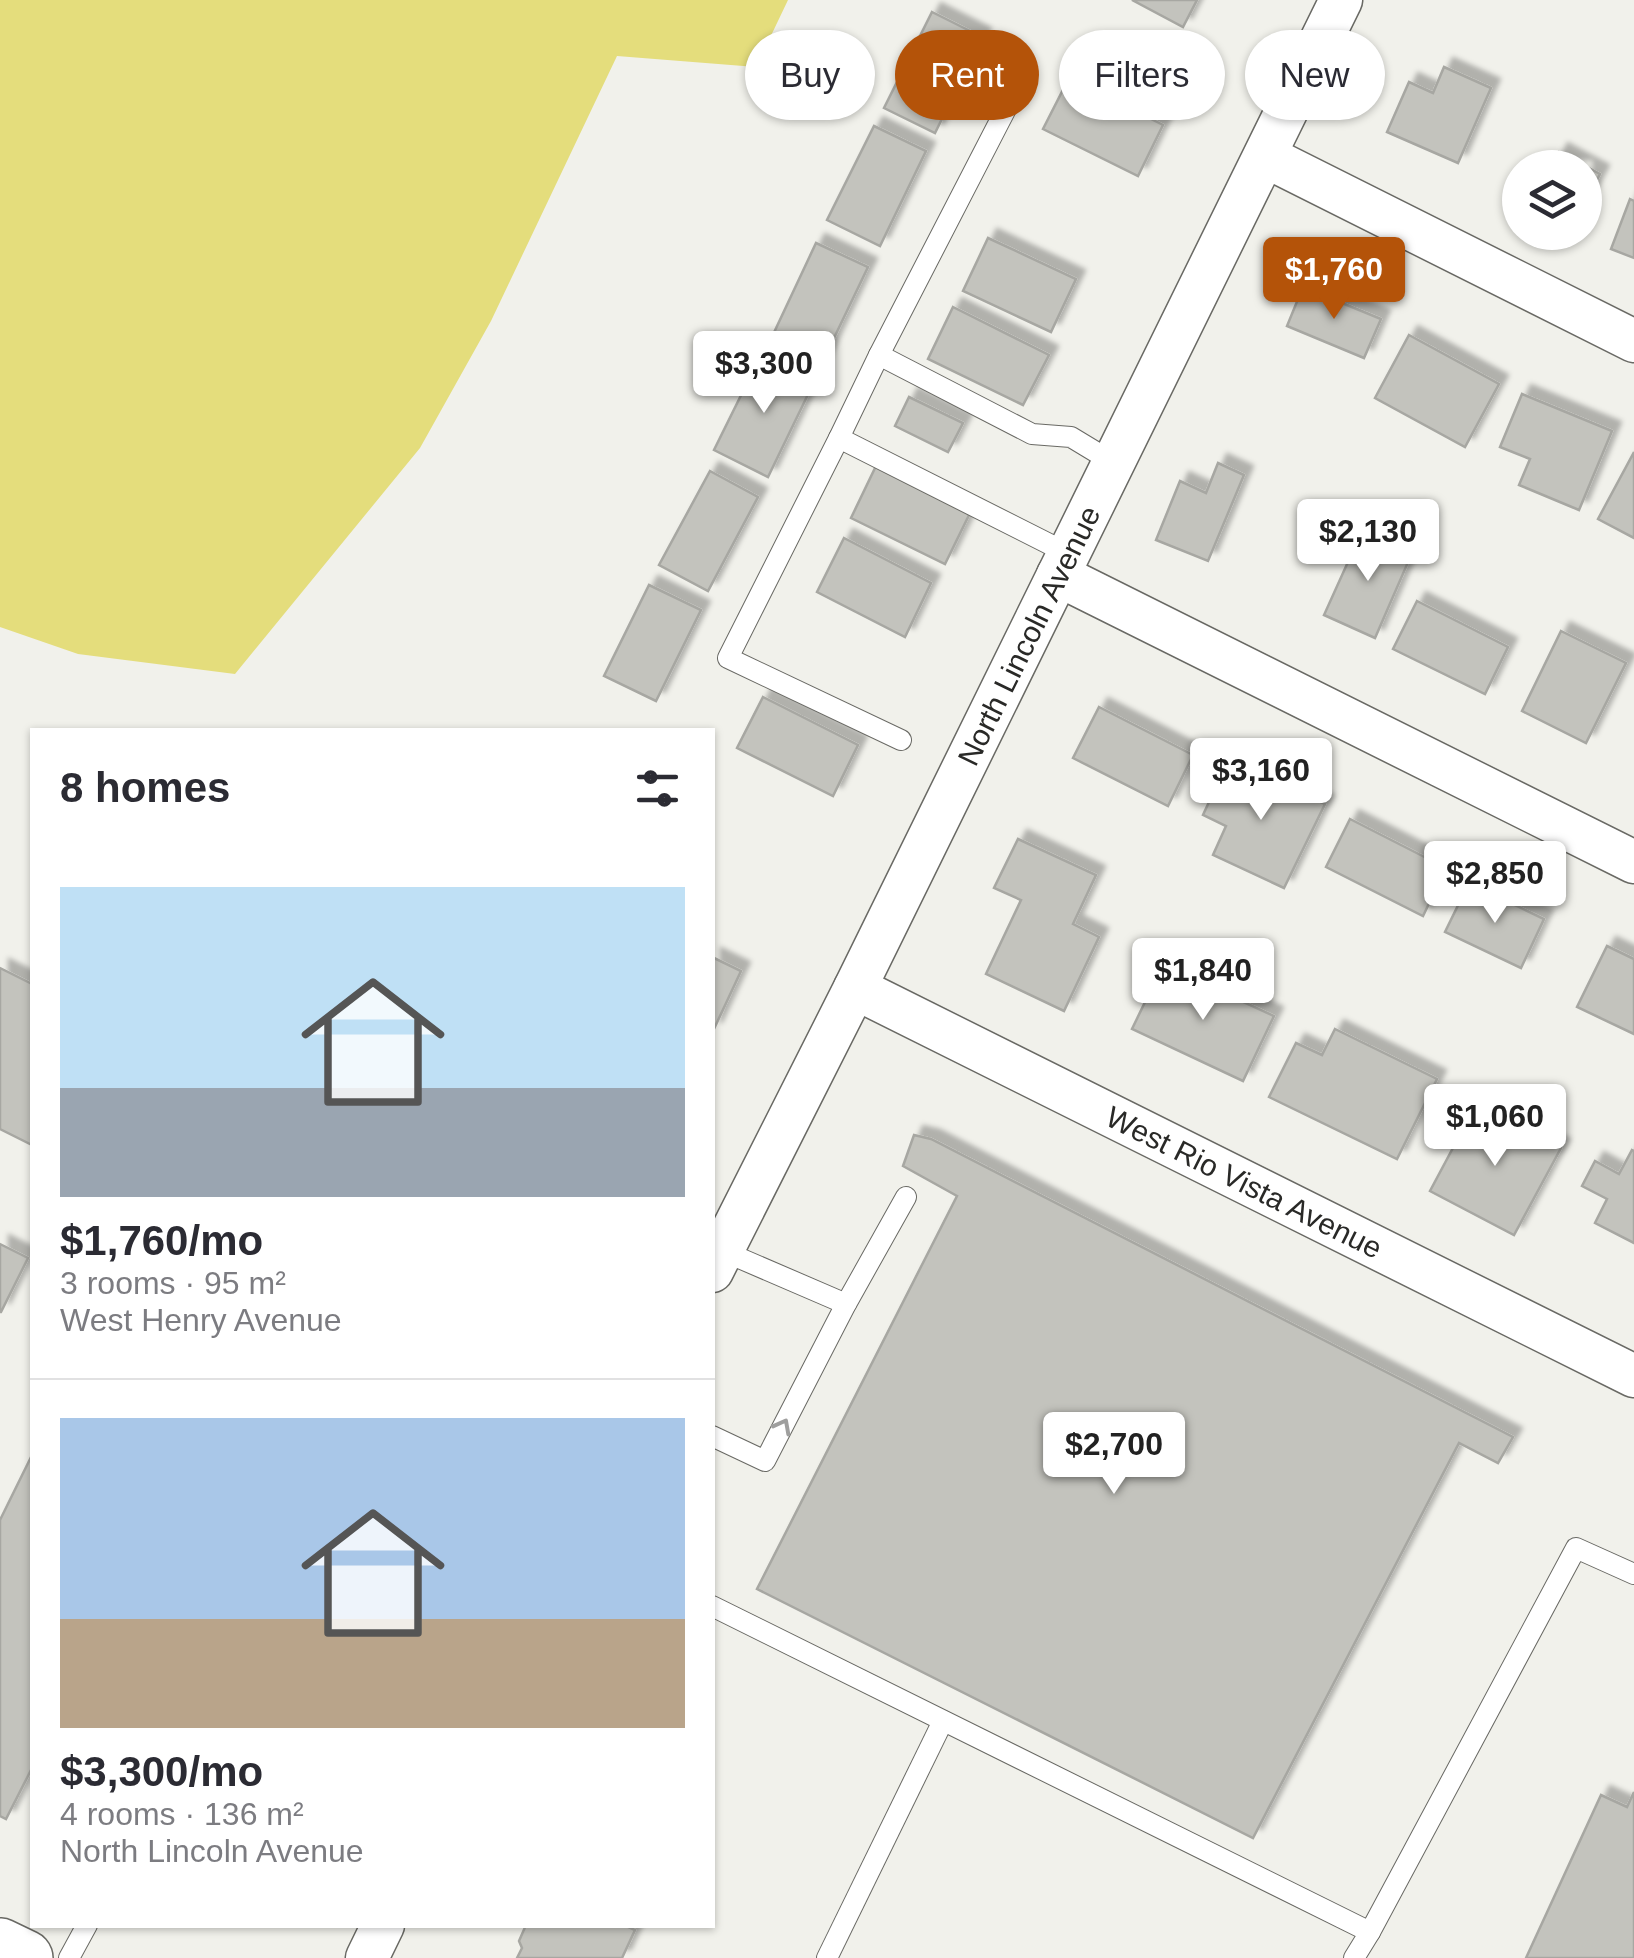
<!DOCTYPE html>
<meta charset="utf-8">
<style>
:root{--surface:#fff;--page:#f2f2f3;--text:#2b2b33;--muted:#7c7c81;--line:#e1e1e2;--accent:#b45309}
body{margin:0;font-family:Arial,sans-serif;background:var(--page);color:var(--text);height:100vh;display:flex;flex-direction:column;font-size:38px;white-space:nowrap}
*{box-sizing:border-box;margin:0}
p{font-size:32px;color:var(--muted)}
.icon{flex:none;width:55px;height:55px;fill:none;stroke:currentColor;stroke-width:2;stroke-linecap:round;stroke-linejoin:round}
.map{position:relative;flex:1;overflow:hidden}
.drawer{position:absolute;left:30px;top:728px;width:685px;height:1200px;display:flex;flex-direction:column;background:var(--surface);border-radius:0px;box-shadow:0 2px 8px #0004}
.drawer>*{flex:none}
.guide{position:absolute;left:745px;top:30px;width:738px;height:90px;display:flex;gap:20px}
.buttons{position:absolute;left:1502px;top:150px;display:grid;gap:20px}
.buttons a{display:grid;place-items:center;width:100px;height:100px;border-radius:50%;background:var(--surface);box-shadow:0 2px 8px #0004;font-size:50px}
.price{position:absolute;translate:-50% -85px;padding:0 22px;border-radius:10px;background:#fff;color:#222;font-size:32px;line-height:65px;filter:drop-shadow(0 2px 5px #0008)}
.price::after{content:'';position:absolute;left:50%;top:60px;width:30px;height:22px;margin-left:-15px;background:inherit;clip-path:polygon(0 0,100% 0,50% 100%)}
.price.on{background:var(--accent);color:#fff}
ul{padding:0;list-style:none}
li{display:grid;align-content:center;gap:20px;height:530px;padding:0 30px}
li+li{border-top:2px solid var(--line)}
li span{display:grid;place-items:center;height:310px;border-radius:0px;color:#555}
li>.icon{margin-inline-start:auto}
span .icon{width:180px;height:180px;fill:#fffc;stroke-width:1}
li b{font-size:42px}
h2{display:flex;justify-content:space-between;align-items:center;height:120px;padding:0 30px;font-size:42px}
.chip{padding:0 35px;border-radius:45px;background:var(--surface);box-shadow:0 2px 8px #0004;font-size:35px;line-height:90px}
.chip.on{background:var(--accent);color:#fff}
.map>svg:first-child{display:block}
</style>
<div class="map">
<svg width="1634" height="1958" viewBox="0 0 1634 1958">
<defs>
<filter id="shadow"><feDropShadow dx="9" dy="-9" stdDeviation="2.5" flood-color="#0004"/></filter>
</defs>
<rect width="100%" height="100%" fill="#f1f1eb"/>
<polygon fill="#e4dd7c" points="0,0 788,0 756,67 617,56 491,321 420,448 235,674 78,654 0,627"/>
<g fill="#c3c3bd" stroke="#a7a7a2" stroke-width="2.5" filter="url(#shadow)">
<polygon points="1132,0 1197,0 1183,27"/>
<polygon points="932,12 982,37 935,133 884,108"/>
<polygon points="1444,67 1491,88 1458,163 1387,132 1409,82 1433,93"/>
<polygon points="1069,78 1163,125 1138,176 1043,129"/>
<polygon points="874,126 926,151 880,246 827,220"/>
<polygon points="1559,152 1600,174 1585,203 1585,168 1551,168"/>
<polygon points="1630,199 1634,201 1634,258 1611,249"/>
<polygon points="988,238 1076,279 1051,332 963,291"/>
<polygon points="816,243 868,267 822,363 771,339"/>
<polygon points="1303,287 1381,319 1364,358 1287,326"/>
<polygon points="953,307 1049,355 1023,405 928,359"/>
<polygon points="1409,335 1499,384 1465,447 1375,398"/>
<polygon points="761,355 814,382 768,477 714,450"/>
<polygon points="1522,394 1612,431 1579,510 1519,485 1530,459 1500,447"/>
<polygon points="909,397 963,423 948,452 895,426"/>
<polygon points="1634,452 1634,538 1598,519"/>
<polygon points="1218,463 1244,475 1208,561 1156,540 1180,481 1206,493"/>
<polygon points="876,466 970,513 945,564 851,518"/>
<polygon points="710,471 758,497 708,591 659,565"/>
<polygon points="1362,531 1412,553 1375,638 1324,615"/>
<polygon points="844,538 931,583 905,637 817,592"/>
<polygon points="649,585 701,610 656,701 604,676"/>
<polygon points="1417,601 1508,647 1485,694 1393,649"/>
<polygon points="1561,631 1626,663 1586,743 1522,711"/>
<polygon points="763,697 858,745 833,796 737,748"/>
<polygon points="1099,707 1193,755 1168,806 1073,758"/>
<polygon points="1229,759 1325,804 1284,888 1213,855 1226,826 1203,815"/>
<polygon points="1350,819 1446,868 1423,916 1326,867"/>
<polygon points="1018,839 1096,875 1073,924 1099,937 1064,1011 986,974 1021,900 994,888"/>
<polygon points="1469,883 1544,919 1521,968 1445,932"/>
<polygon points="1607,946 1634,959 1634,1034 1577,1007"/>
<polygon points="712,957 741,971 713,1031 712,1031"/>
<polygon points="1163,965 1274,1016 1243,1081 1132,1029"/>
<polygon points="0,968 32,984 32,1145 0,1129"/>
<polygon points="1335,1029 1437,1079 1397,1159 1269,1097 1296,1043 1322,1055"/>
<polygon points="1477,1103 1561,1148 1514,1235 1430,1191"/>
<polygon points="914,1135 931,1139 1513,1437 1498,1463 1459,1443 1253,1838 757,1589 957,1196 903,1166"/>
<polygon points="1632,1150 1634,1151 1634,1243 1595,1223 1607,1199 1582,1186 1595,1161 1619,1174"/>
<polygon points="0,1244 28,1258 1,1312 0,1312"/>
<polygon points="32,1455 32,1768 6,1819 0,1816 0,1520"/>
<polygon points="1634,1792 1634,1958 1526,1958 1601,1795 1627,1807"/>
<polygon points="526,1925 624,1925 635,1930 622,1958 517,1958 522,1948 519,1941"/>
</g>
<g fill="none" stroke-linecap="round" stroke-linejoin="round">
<defs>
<g id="lane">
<polyline points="879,355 1024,74"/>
<polyline points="839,438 728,658 901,740"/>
<polyline points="1069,554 839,438 879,355 1032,434 1071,437 1114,463"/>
<polyline points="723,1251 846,1304"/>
<polyline points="712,1436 765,1461 846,1304 906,1197"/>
<polyline points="712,1606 1370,1932 1354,1958"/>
<polyline points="1370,1932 1576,1548 1634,1574"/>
<polyline points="69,1958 87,1925"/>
<polyline points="827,1958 943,1721"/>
</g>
<g id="street">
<polyline points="1265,156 1634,341"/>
<polyline points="1058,575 1634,862"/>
<path id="s1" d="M855 988 1634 1376"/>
<path id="s2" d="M712 1271 855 988 1341 0"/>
<polyline points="367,1958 383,1925"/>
</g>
<polyline id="primary" points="0,1946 25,1958"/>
</defs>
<use href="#lane" stroke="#696964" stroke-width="22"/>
<use href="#street" stroke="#696964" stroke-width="45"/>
<use href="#primary" stroke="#696964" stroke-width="58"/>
<use href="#lane" stroke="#fff" stroke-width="20"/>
<use href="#street" stroke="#fff" stroke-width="42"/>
<use href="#primary" stroke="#fff" stroke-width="55"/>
</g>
<defs><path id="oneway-chevron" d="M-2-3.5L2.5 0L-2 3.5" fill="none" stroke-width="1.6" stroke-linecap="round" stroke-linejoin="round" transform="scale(2.5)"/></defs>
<use stroke="#9f9f9e" href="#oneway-chevron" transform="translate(783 1426) rotate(-62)"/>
<g text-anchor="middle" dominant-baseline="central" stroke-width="10" stroke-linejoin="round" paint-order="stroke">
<g font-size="30" fill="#292927" stroke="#f1f1eb">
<text stroke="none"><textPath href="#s2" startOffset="710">North Lincoln Avenue</textPath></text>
<text stroke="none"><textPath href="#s1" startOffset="435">West Rio Vista Avenue</textPath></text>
</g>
</g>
</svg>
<div class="buttons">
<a><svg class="icon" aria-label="layers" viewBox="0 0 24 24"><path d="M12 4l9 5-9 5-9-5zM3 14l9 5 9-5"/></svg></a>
</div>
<b class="price on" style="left:1334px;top:322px">$1,760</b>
<b class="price" style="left:764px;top:416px">$3,300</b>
<b class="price" style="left:1368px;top:584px">$2,130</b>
<b class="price" style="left:1261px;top:823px">$3,160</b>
<b class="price" style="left:1495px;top:926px">$2,850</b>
<b class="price" style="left:1203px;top:1023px">$1,840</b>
<b class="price" style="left:1495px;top:1169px">$1,060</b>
<b class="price" style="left:1114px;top:1497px">$2,700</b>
<div class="guide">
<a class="chip">Buy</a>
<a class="chip on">Rent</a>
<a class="chip">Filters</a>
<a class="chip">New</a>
</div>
<section class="drawer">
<h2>8 homes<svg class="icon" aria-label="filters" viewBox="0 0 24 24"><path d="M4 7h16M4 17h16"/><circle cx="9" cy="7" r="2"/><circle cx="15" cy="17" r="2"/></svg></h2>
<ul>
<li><span style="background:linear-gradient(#bfe0f5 65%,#9aa5b1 0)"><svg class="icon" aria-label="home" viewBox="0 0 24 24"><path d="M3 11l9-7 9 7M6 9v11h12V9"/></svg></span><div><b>$1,760/mo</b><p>3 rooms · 95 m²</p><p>West Henry Avenue</p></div></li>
<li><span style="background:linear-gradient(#a9c7e8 65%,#b9a48a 0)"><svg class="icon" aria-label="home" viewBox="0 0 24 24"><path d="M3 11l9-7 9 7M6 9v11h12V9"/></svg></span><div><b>$3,300/mo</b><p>4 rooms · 136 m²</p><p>North Lincoln Avenue</p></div></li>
</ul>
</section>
</div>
